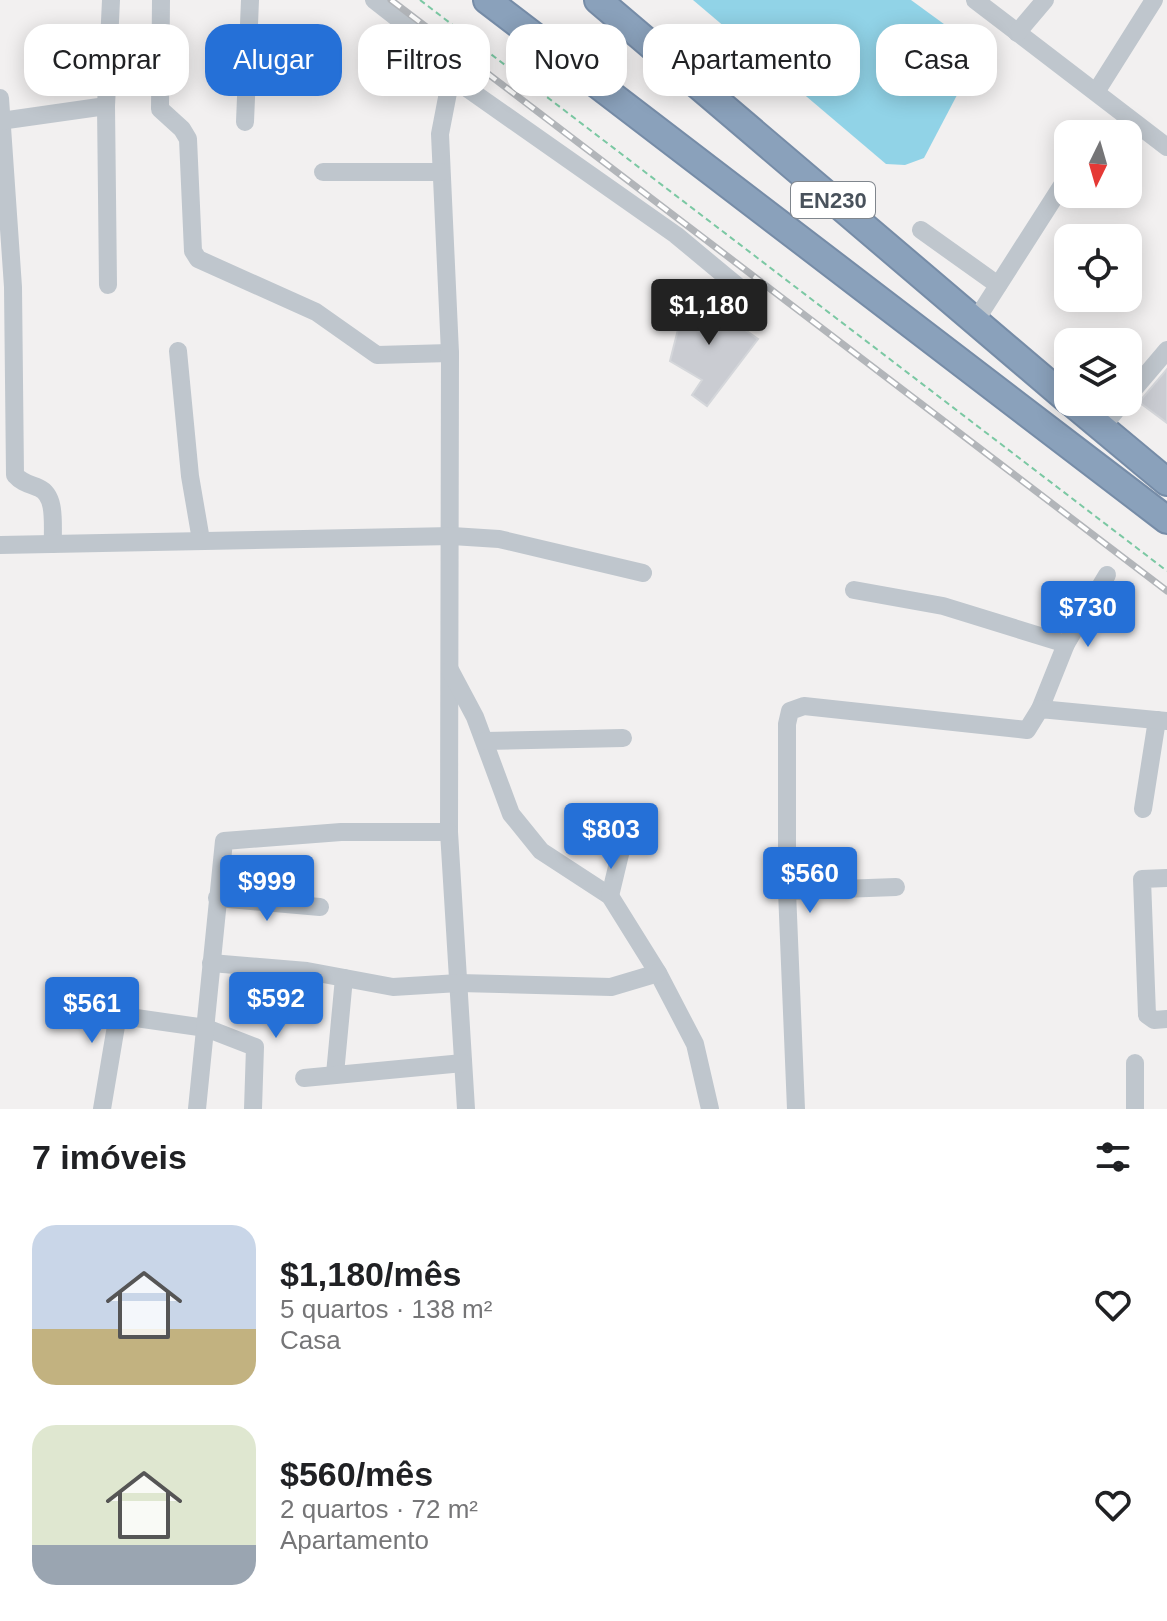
<!DOCTYPE html>
<html lang="pt">
<meta charset="utf-8">
<style>
:root{--surface:#fff;--page:#f6f6f6;--text:#202124;--muted:#757577;--accent:#2570d7}
body{margin:0;font-family:Arial,sans-serif;background:var(--page);color:var(--text);height:100vh;display:flex;flex-direction:column;font-size:30px;white-space:nowrap}
*{box-sizing:border-box;margin:0}
p{font-size:26px;color:var(--muted)}
.icon{flex:none;width:44px;height:44px;fill:none;stroke:currentColor;stroke-width:2;stroke-linecap:round;stroke-linejoin:round}
.map{position:relative;height:1109px;overflow:hidden}
.side{display:flex;flex-direction:column;background:var(--surface);flex:1}
.side>*{flex:none}
.hud{position:absolute;left:24px;top:24px;width:1120px;height:72px;display:flex;gap:16px}
.needle{width:52px;rotate:185deg}
.buttons{position:absolute;left:1054px;top:120px;display:grid;gap:16px}
.buttons a{display:grid;place-items:center;width:88px;height:88px;border-radius:16px;background:var(--surface);box-shadow:0 4px 20px #0003;font-size:40px}
.price{position:absolute;translate:-50% -68px;padding:0 18px;border-radius:8px;background:var(--accent);color:#fff;font-size:26px;line-height:52px;filter:drop-shadow(0 2px 4px #0008)}
.price::after{content:'';position:absolute;left:50%;top:48px;width:24px;height:18px;margin-left:-12px;background:inherit;clip-path:polygon(0 0,100% 0,50% 100%)}
.price.active{background:#222;color:#fff}
ul{padding:0;list-style:none}
li{display:flex;align-items:center;gap:24px;height:200px;padding:0 32px}
li span{display:grid;place-items:center;flex:none;width:224px;height:160px;border-radius:24px;color:#555}
li>.icon{margin-inline-start:auto}
span .icon{width:96px;height:96px;fill:#fffc;stroke-width:1}
li b{font-size:34px}
h2{display:flex;justify-content:space-between;align-items:center;height:96px;padding:0 32px;font-size:34px}
.tag{padding:0 28px;border-radius:24px;background:var(--surface);box-shadow:0 4px 20px #0003;font-size:28px;line-height:72px}
.tag.active{background:var(--accent);color:#fff}
.map>svg:first-child{display:block}
</style>
<div class="map">
<svg width="1167" height="1109" viewBox="0 0 1167 1109">
<rect width="100%" height="100%" fill="#f2f0f0"/>
<polygon fill="#91d3e7" points="693,0 911,0 959,35 968,54 967,76 924,158 905,165 886,164"/>
<g fill="#caccd2" stroke="#d4d6da" stroke-width="2">
<polygon points="686,298 705,302 758,339 707,406 692,395 702,380 670,361"/>
<polygon points="1167,369 1167,423 1139,402"/>
</g>
<g fill="none" stroke-linecap="round" stroke-linejoin="round">
<defs>
<g id="highway">
<polyline points="487,0 1167,520"/>
<polyline points="598,0 1068,400"/>
<polyline points="1071,402 1167,482"/>
</g>
</defs>
<use href="#highway" stroke="#768ca7" stroke-width="30"/>
<polyline stroke="#7bc8a3" stroke-width="2" stroke-dasharray="6 4" stroke-linecap="butt" points="420,0 1167,571"/>
<g stroke="#bfc6cd" stroke-width="18">
<polyline points="161,0 160,109 182,129 188,139 193,251 198,259 316,312 377,355 450,353"/>
<polyline points="374,0 438,50 448,60 451,77 440,134 450,353 449,832 466,1109"/>
<polyline points="975,0 1167,147"/>
<polyline points="1017,33 1045,0"/>
<polyline points="451,77 676,235 741,289"/>
<polyline points="1096,92 1154,0"/>
<path d="M0 98 13 287 15 475C22 483 30 484 39 488 57 496 52 526 53 544"/>
<polyline points="0,121 106,106"/>
<polyline points="245,122 250,0"/>
<polyline points="323,172 441,172"/>
<polyline points="921,230 998,285"/>
<polyline points="108,285 106,106 111,0"/>
<polyline points="976,320 1068,176"/>
<polyline points="178,351 190,476 201,540"/>
<polyline points="1128,396 1167,350"/>
<polyline points="1101,428 1123,402"/>
<polyline points="0,545 452,536 499,539 643,573"/>
<polyline points="854,590 943,606 1066,644"/>
<polyline points="450,670 475,717 511,814 541,851 610,896 658,973 695,1044 710,1109"/>
<polyline points="1040,709 1066,644 1107,575"/>
<polyline points="485,741 623,738"/>
<polyline points="1143,809 1157,720"/>
<polyline points="1167,878 1142,879 1147,1015 1154,1020 1167,1019"/>
<polyline points="787,891 896,887"/>
<polyline points="610,896 628,821"/>
<polyline points="217,898 320,907"/>
<polyline points="211,963 307,971 393,987 459,983 611,987 658,973"/>
<polyline points="1135,1063 1135,1109"/>
<polyline points="335,1074 344,978"/>
<polyline points="304,1078 463,1063"/>
<polyline points="102,1109 117,1020 122,1016 206,1028 255,1047 253,1109"/>
<polyline points="197,1109 224,841 341,832 449,832"/>
<polyline points="796,1109 787,891 787,724 790,711 804,706 1027,730 1040,709 1167,721"/>
</g>
<use href="#highway" stroke="#8aa1bb" stroke-width="26"/>
<defs>
<polyline id="rail" points="391,0 1167,591"/>
</defs>
<use href="#rail" stroke="#b2b5b9" stroke-width="7"/>
<use href="#rail" stroke="#fff" stroke-width="4" stroke-dasharray="12" stroke-linecap="butt"/>
</g>
<g text-anchor="middle" dominant-baseline="central" stroke-width="8" stroke-linejoin="round" paint-order="stroke">
<rect fill="#fff" stroke="#80868d" stroke-width="2" x="791" y="182" width="84" height="36" rx="6"/>
<g font-size="22" font-weight="bold" fill="#49525c">
<text x="833" y="200">EN230</text>
</g>
</g>
</svg>
<div class="buttons">
<a><svg class="needle" viewBox="-14 -14 28 28"><path d="M0-13l5 13h-10z" fill="#e53935"/><path d="M0 13l5-13h-10z" fill="#757577"/></svg></a>
<a><svg class="icon" aria-label="locate" viewBox="0 0 24 24"><circle cx="12" cy="12" r="6"/><path d="M12 2v4M12 18v4M2 12h4M18 12h4"/></svg></a>
<a><svg class="icon" aria-label="layers" viewBox="0 0 24 24"><path d="M12 4l9 5-9 5-9-5zM3 14l9 5 9-5"/></svg></a>
</div>
<b class="price active" style="left:709px;top:347px">$1,180</b>
<b class="price" style="left:1088px;top:649px">$730</b>
<b class="price" style="left:611px;top:871px">$803</b>
<b class="price" style="left:810px;top:915px">$560</b>
<b class="price" style="left:267px;top:923px">$999</b>
<b class="price" style="left:276px;top:1040px">$592</b>
<b class="price" style="left:92px;top:1045px">$561</b>
<div class="hud">
<a class="tag">Comprar</a>
<a class="tag active">Alugar</a>
<a class="tag">Filtros</a>
<a class="tag">Novo</a>
<a class="tag">Apartamento</a>
<a class="tag">Casa</a>
</div>
</div>
<section class="side">
<h2>7 imóveis<svg class="icon" aria-label="filters" viewBox="0 0 24 24"><path d="M4 7h16M4 17h16"/><circle cx="9" cy="7" r="2"/><circle cx="15" cy="17" r="2"/></svg></h2>
<ul>
<li><span style="background:linear-gradient(#c9d6e8 65%,#c2b280 0)"><svg class="icon" aria-label="home" viewBox="0 0 24 24"><path d="M3 11l9-7 9 7M6 9v11h12V9"/></svg></span><div><b>$1,180/mês</b><p>5 quartos · 138 m²</p><p>Casa</p></div><svg class="icon" aria-label="heart" viewBox="0 0 24 24"><path d="M12 20l-8-8c-3-5 5-10 8-4 3-6 11-1 8 4z"/></svg></li>
<li><span style="background:linear-gradient(#dfe7d0 75%,#9aa5b1 0)"><svg class="icon" aria-label="home" viewBox="0 0 24 24"><path d="M3 11l9-7 9 7M6 9v11h12V9"/></svg></span><div><b>$560/mês</b><p>2 quartos · 72 m²</p><p>Apartamento</p></div><svg class="icon" aria-label="heart" viewBox="0 0 24 24"><path d="M12 20l-8-8c-3-5 5-10 8-4 3-6 11-1 8 4z"/></svg></li>
</ul>
</section>
